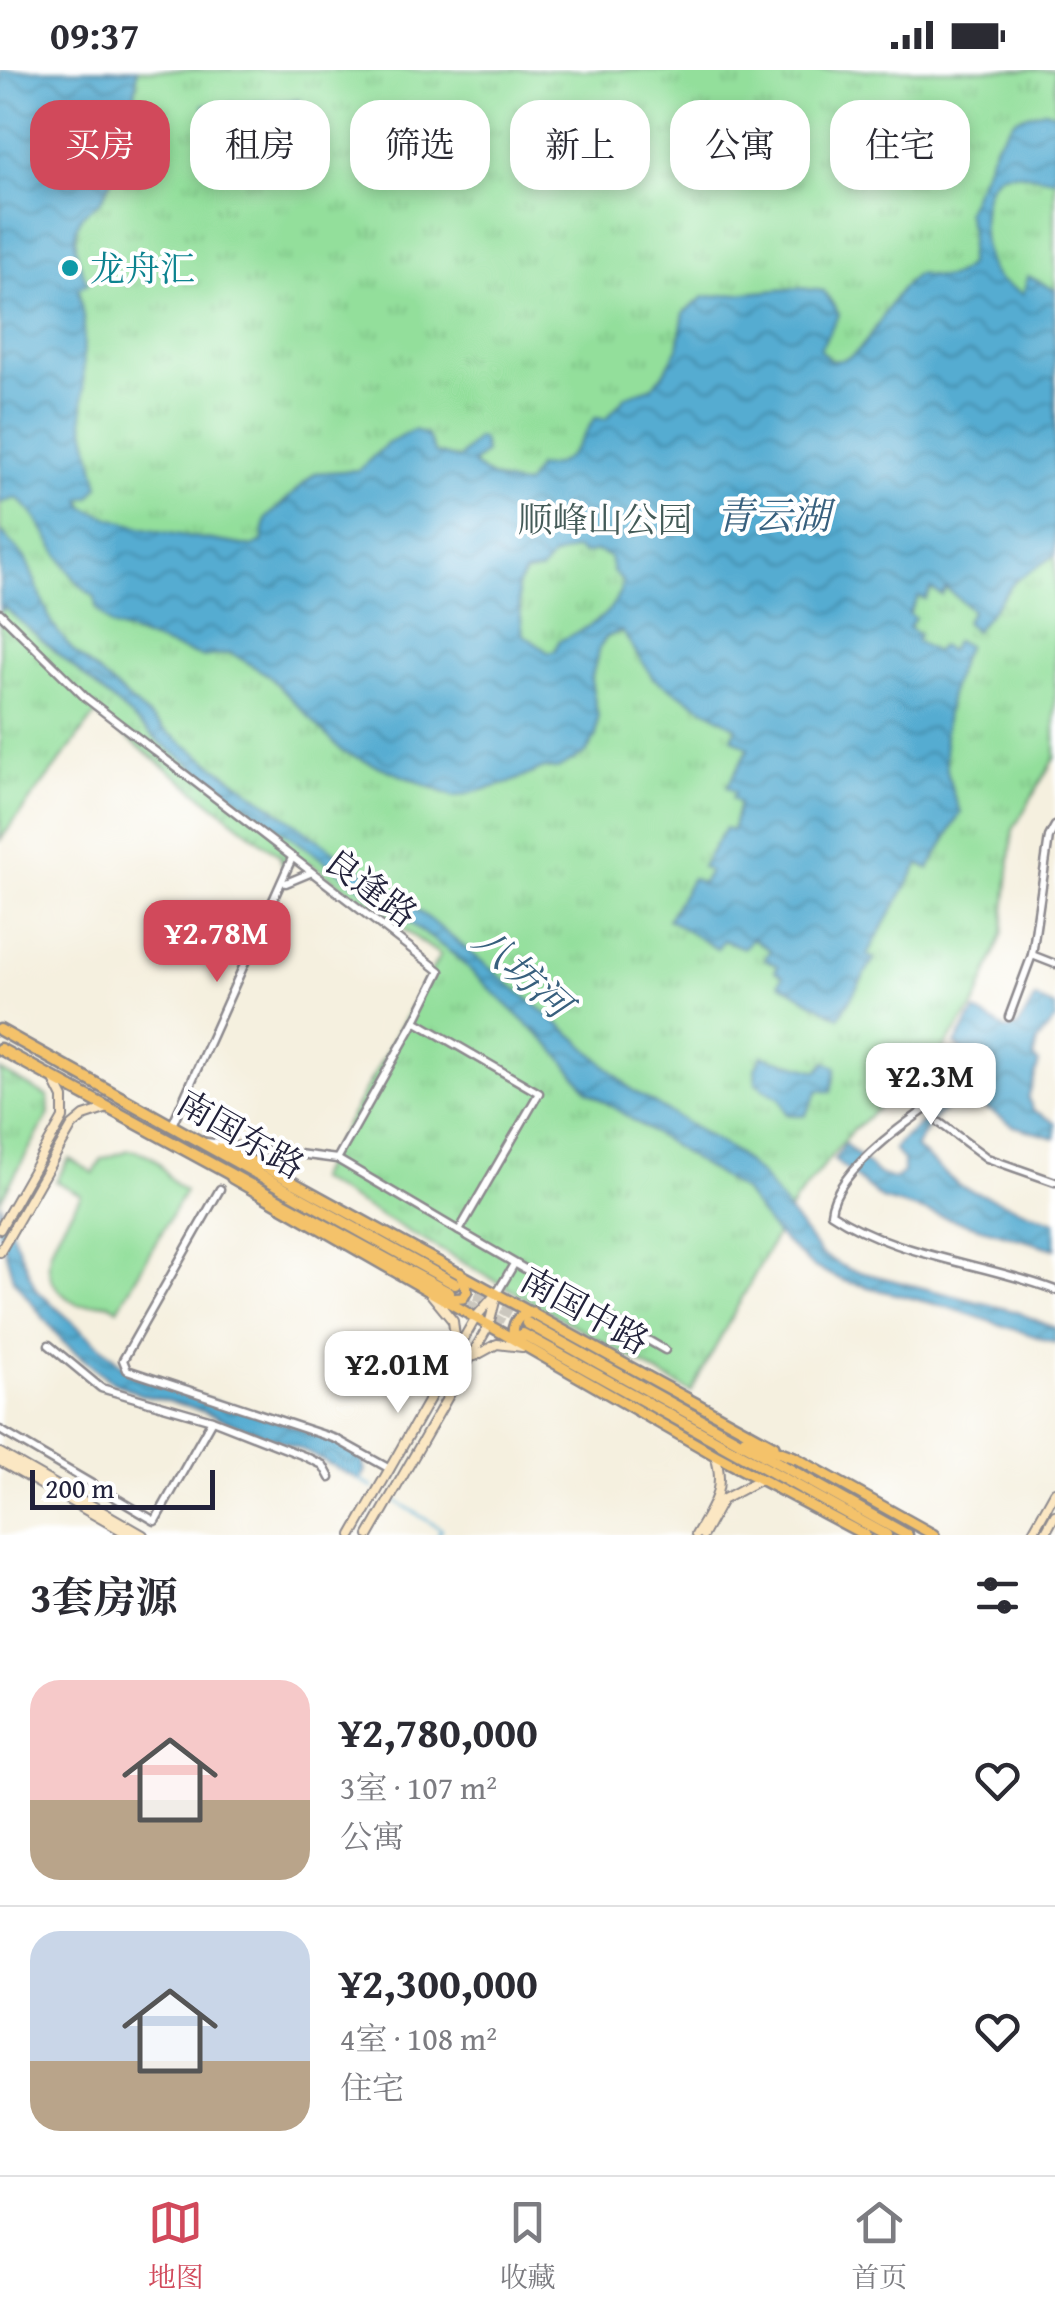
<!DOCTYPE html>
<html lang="zh">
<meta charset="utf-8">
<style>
:root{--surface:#fff;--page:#f7f7f7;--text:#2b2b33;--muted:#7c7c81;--line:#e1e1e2;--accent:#d1495b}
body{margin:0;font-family:"Gentium Book Plus","Noto Serif SC",serif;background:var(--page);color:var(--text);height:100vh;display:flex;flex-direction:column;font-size:38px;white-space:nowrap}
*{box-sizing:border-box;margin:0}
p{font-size:32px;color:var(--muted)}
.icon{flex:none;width:55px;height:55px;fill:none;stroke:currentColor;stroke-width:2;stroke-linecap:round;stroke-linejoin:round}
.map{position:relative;height:1465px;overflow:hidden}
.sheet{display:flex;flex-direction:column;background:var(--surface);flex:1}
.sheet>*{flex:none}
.banner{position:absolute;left:30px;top:30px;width:995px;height:90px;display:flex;gap:20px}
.scale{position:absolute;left:30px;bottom:25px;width:185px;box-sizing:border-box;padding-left:10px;border:5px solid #22223b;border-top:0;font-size:28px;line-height:35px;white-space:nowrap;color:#22223b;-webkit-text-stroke:8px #fff;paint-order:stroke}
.price{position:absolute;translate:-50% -85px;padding:0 22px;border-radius:20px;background:#fff;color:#222;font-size:32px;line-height:65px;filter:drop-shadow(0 2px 5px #0008)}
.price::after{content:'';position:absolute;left:50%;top:60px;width:30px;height:22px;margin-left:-15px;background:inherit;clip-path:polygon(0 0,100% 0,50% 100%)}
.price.on{background:var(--accent);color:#fff}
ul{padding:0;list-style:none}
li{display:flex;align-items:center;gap:30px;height:250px;padding:0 30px}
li+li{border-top:2px solid var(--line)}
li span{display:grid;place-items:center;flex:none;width:280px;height:200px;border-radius:30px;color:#555}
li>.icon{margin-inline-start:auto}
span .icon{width:120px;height:120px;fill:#fffc;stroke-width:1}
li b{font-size:42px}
h2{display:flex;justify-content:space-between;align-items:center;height:120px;padding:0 30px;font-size:42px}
.pill{padding:0 35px;border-radius:30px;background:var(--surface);box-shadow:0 5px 15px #0003;font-size:35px;line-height:90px}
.pill.on{background:var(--accent);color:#fff}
.status{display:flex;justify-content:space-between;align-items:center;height:70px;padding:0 50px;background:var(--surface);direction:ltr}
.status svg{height:28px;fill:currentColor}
.dock{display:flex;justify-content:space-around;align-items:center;height:140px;border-top:2px solid var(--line);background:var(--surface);font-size:28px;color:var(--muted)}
.dock a{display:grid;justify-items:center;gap:5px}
.dock .on{color:var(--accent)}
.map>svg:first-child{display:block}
</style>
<div class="status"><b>09:37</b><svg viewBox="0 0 49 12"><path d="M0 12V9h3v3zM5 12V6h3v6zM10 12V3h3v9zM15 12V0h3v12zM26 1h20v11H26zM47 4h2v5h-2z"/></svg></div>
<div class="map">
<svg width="1055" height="1465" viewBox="0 0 1055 1465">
<defs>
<pattern id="park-tufts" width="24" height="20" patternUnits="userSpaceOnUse" patternTransform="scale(2.5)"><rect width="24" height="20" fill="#93df9b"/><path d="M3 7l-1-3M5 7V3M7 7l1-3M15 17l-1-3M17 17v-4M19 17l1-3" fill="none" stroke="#7ebf86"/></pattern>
<pattern id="water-waves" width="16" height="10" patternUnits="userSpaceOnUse" patternTransform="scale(2.5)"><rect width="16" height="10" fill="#54acd1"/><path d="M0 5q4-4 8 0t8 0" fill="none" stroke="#458cab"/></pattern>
</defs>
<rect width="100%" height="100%" fill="#fff"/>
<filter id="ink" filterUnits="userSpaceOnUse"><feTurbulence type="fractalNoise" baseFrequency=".01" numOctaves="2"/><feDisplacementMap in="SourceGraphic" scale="20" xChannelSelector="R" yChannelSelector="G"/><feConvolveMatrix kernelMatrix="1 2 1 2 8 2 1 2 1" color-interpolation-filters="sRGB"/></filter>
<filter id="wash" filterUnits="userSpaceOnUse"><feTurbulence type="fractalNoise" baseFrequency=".0048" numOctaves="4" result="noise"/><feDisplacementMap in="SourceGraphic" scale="40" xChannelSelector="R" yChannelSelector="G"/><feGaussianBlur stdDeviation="2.25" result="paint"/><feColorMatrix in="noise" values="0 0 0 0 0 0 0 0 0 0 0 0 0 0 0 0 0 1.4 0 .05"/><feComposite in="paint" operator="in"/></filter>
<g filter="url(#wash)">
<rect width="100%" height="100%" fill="#f5f0df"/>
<path fill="#93df9b" stroke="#5a806b" stroke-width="2.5" d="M129 1080C167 1084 160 1108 185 1121L118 1239 108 1233 78 1235C23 1203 58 1165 81 1125L56 1111 69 1089 94 1103 102 1089Z"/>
<g fill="url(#park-tufts)" stroke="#5a806b" stroke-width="2.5">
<polygon points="0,0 1055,0 1055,687 1013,760 1003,862 976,933 942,981 849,1064 793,1134 691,1322 316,1109 440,885 310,793 299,788 283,800 280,786 96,644 0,770"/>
<polygon points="0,1000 48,1027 49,1044 0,1131"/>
</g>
<g fill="url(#water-waves)" stroke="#3b6786" stroke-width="2.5" fill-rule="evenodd">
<path d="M0 0H137C136 41 122 91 103 127 99 136 87 138 81 147 69 168 78 194 88 213L78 219 84 252 83 350 99 416 90 427 81 429 84 437C135 462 194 466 252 477L262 472 266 449 315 403 359 400 387 374 414 360 427 365 435 383 458 389 477 368 482 369 485 383 473 393C482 407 510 415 526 415L537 397C570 399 579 372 595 348L606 349 626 326 651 318 663 305 678 278 684 242 704 227 799 218 824 221 839 244 820 279 829 290C870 298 884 223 918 204 940 208 951 212 968 195L971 161 966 141 997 72 1015 49 1044 40 1055 43V109C1040 108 1013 99 1000 105 975 117 980 189 996 207 1002 214 1015 219 1023 224L1028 206 1055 220V485L1015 511 975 561 965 552 972 540 946 518 942 525 931 519 925 529 919 526 909 544 915 548 909 558 919 565 916 571 935 582 940 576 949 581 955 571 967 575C944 626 934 690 961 742L929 799 919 794 867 885 874 889 839 947 779 913 783 906 775 901 778 896 765 889 770 880 752 868 744 878 723 870 717 879 668 849 692 808 702 813 709 801 702 797 725 758 732 761 739 733 732 728 735 722 727 717 749 678 732 668 737 658 653 608 622 561 606 567 599 579 591 610 598 647 596 666 586 683 557 699 544 698 509 713 455 727 343 682 268 605 231 583 202 587 111 556 96 538 95 527C62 508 50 455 17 428L0 433ZM575 479 584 484 597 481 610 487 613 502 623 512C615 546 588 558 559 571L555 581 549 583 523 564 517 516 525 503 541 501 552 487Z"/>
<polygon points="299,30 301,57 205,61 204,35"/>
<polygon points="0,461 26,489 52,554 74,582 167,662 428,848 576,968 632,1020 735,1082 761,1105 821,1184 848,1199 1014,1241 1055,1258 1055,1273 954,1239 844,1211 812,1196 774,1162 743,1121 588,1021 556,981 453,884 160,672 4,537 0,543"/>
<polygon points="1035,928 1055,937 1055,950 1037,972 1033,988 1039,993 1028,1028 1033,1040 1055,1052 1055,1068 1014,1056 966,1025 935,1047 915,1077 959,1116 1055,1152 1055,1179 882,1129 834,1090 845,1074 878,1104 894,1109 903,1103 903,1091 894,1079 902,1069 965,1018 981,1018 987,1011 986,1001 955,974 975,941 1007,960 1018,957"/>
<polygon points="762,986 818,1001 826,992 836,997 831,1022 818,1020 805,1046 787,1044 780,1029 756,1013 755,998"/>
<polygon points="0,1133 36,1220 134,1306 331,1368 362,1390 365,1401 360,1410 301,1379 188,1336 139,1324 108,1309 62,1271 13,1209 0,1161"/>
</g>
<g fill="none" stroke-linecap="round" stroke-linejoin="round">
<g stroke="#54acd1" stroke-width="2.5">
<polyline points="359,1409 373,1418"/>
<polyline points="393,1429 441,1459 438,1465"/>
</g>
</g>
</g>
<g filter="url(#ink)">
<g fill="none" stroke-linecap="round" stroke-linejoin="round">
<g stroke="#cbc7be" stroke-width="10" stroke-dasharray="10 5" stroke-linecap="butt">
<polyline points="462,1218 526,1252"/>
<polyline points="455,1226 519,1262"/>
</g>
<defs>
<g id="street">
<polyline points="0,543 86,628 440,901 415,951 539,1023 459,1161 665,1280"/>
<polyline points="286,813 310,803"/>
<polyline points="1032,885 1055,894"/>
<polyline points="1009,947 1032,885 1049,767 1055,756"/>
<path d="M976 1005C937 1031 835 1094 831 1143 896 1187 982 1192 1055 1220"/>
<polyline points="940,1053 987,1088 1055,1112"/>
<polyline points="172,1055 292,788"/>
<polyline points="206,1072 337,1089 459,1161"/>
<polyline points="337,1089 415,951"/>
<polyline points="220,1119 123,1290 127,1300 336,1369 390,1399"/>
<polyline points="497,1223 514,1194"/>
<polyline points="49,1275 101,1318 212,1350 304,1386 323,1395 330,1408"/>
<polyline points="0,1360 155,1451 212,1350"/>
</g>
<g id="secondary">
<polyline points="0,1159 63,1048 63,1028 53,1008"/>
<polyline points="0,1182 72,1056 84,1046 108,1038"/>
<polyline points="430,1223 453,1251 456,1275"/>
<polyline points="475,1286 497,1274 522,1277"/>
<polyline points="0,1383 143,1465"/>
<polyline points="0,1391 130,1465"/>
<polyline points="352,1465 476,1247 497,1223"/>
<polyline points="369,1465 489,1255 496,1227"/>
<path d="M696 1465C713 1436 726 1419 715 1385"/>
<polyline points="703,1465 722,1430 761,1409"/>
<polyline points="1031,1465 1055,1422"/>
<polyline points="1044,1465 1055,1445"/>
</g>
<g id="primary">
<polyline points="220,1078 265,1097 774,1376"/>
<polyline points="232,1108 715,1385 865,1465"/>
<polyline points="447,1229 463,1228 467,1221 460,1203"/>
<path d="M521 1269 513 1262C514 1249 520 1245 533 1242"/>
<polyline points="792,1386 934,1465"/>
</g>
<g id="highway">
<polyline points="0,960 455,1214"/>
<polyline points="0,979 449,1223"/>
<polyline points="527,1253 907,1465"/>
<polyline points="523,1264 886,1465"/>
<polyline points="745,1369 795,1388"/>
</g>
</defs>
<use href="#street" stroke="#8c898d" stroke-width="11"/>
<use href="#secondary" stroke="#8c898d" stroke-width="12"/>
<use href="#primary" stroke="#8c898d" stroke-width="14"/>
<use href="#highway" stroke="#8c898d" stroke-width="15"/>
<use href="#street" stroke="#fff" stroke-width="6"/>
<use href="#secondary" stroke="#fbe7c3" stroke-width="8"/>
<use href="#primary" stroke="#f4c26a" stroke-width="9"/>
<use href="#highway" stroke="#f4c26a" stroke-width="10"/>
</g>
</g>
<circle fill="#0f9aa8" stroke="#fff" stroke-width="4" cx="70" cy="198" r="10"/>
<g text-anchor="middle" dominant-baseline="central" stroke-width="8" stroke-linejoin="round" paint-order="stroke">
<g font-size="35" fill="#0d838f" stroke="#fff" text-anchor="start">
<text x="90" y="198">龙舟汇</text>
</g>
<g font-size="35" fill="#445b58" stroke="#fff">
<text x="605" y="449">顺峰山公园</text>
</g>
<g font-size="35" fill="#22223b" stroke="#fff">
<text transform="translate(371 817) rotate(37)">良逢路</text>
<text transform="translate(241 1064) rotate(30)">南国东路</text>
<text transform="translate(585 1240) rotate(29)">南国中路</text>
</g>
<g font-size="38" font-style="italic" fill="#38607e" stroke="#fff">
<text x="773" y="445">青云湖</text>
<text transform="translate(523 902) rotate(42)">八坊河</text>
</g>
</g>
</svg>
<div class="scale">200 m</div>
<b class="price on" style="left:217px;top:915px">¥2.78M</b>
<b class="price" style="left:931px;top:1058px">¥2.3M</b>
<b class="price" style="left:398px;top:1346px">¥2.01M</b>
<div class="banner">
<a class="pill on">买房</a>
<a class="pill">租房</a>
<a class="pill">筛选</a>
<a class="pill">新上</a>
<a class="pill">公寓</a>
<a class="pill">住宅</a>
</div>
</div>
<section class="sheet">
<h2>3套房源<svg class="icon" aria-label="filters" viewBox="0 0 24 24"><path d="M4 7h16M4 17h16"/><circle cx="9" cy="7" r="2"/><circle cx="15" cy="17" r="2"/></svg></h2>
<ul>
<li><span style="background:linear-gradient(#f6c9c9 60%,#b9a48a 0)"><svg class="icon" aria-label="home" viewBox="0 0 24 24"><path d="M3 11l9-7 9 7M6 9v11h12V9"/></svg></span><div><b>¥2,780,000</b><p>3室 · 107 m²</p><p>公寓</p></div><svg class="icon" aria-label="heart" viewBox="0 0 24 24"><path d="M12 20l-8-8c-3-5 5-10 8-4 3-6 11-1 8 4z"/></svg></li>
<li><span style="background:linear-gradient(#c9d6e8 65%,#b9a48a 0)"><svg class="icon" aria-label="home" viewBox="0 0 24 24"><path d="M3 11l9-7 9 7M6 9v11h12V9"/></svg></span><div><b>¥2,300,000</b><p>4室 · 108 m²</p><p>住宅</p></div><svg class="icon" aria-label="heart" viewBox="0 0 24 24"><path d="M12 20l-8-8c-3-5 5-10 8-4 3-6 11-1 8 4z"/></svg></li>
</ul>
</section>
<nav class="dock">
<a class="on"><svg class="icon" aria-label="map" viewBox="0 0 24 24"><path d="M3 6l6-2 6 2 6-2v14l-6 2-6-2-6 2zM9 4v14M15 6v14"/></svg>地图</a>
<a><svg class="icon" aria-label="saved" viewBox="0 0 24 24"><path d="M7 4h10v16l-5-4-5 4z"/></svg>收藏</a>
<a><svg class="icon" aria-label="home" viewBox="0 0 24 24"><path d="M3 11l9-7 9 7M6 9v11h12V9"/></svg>首页</a>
</nav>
